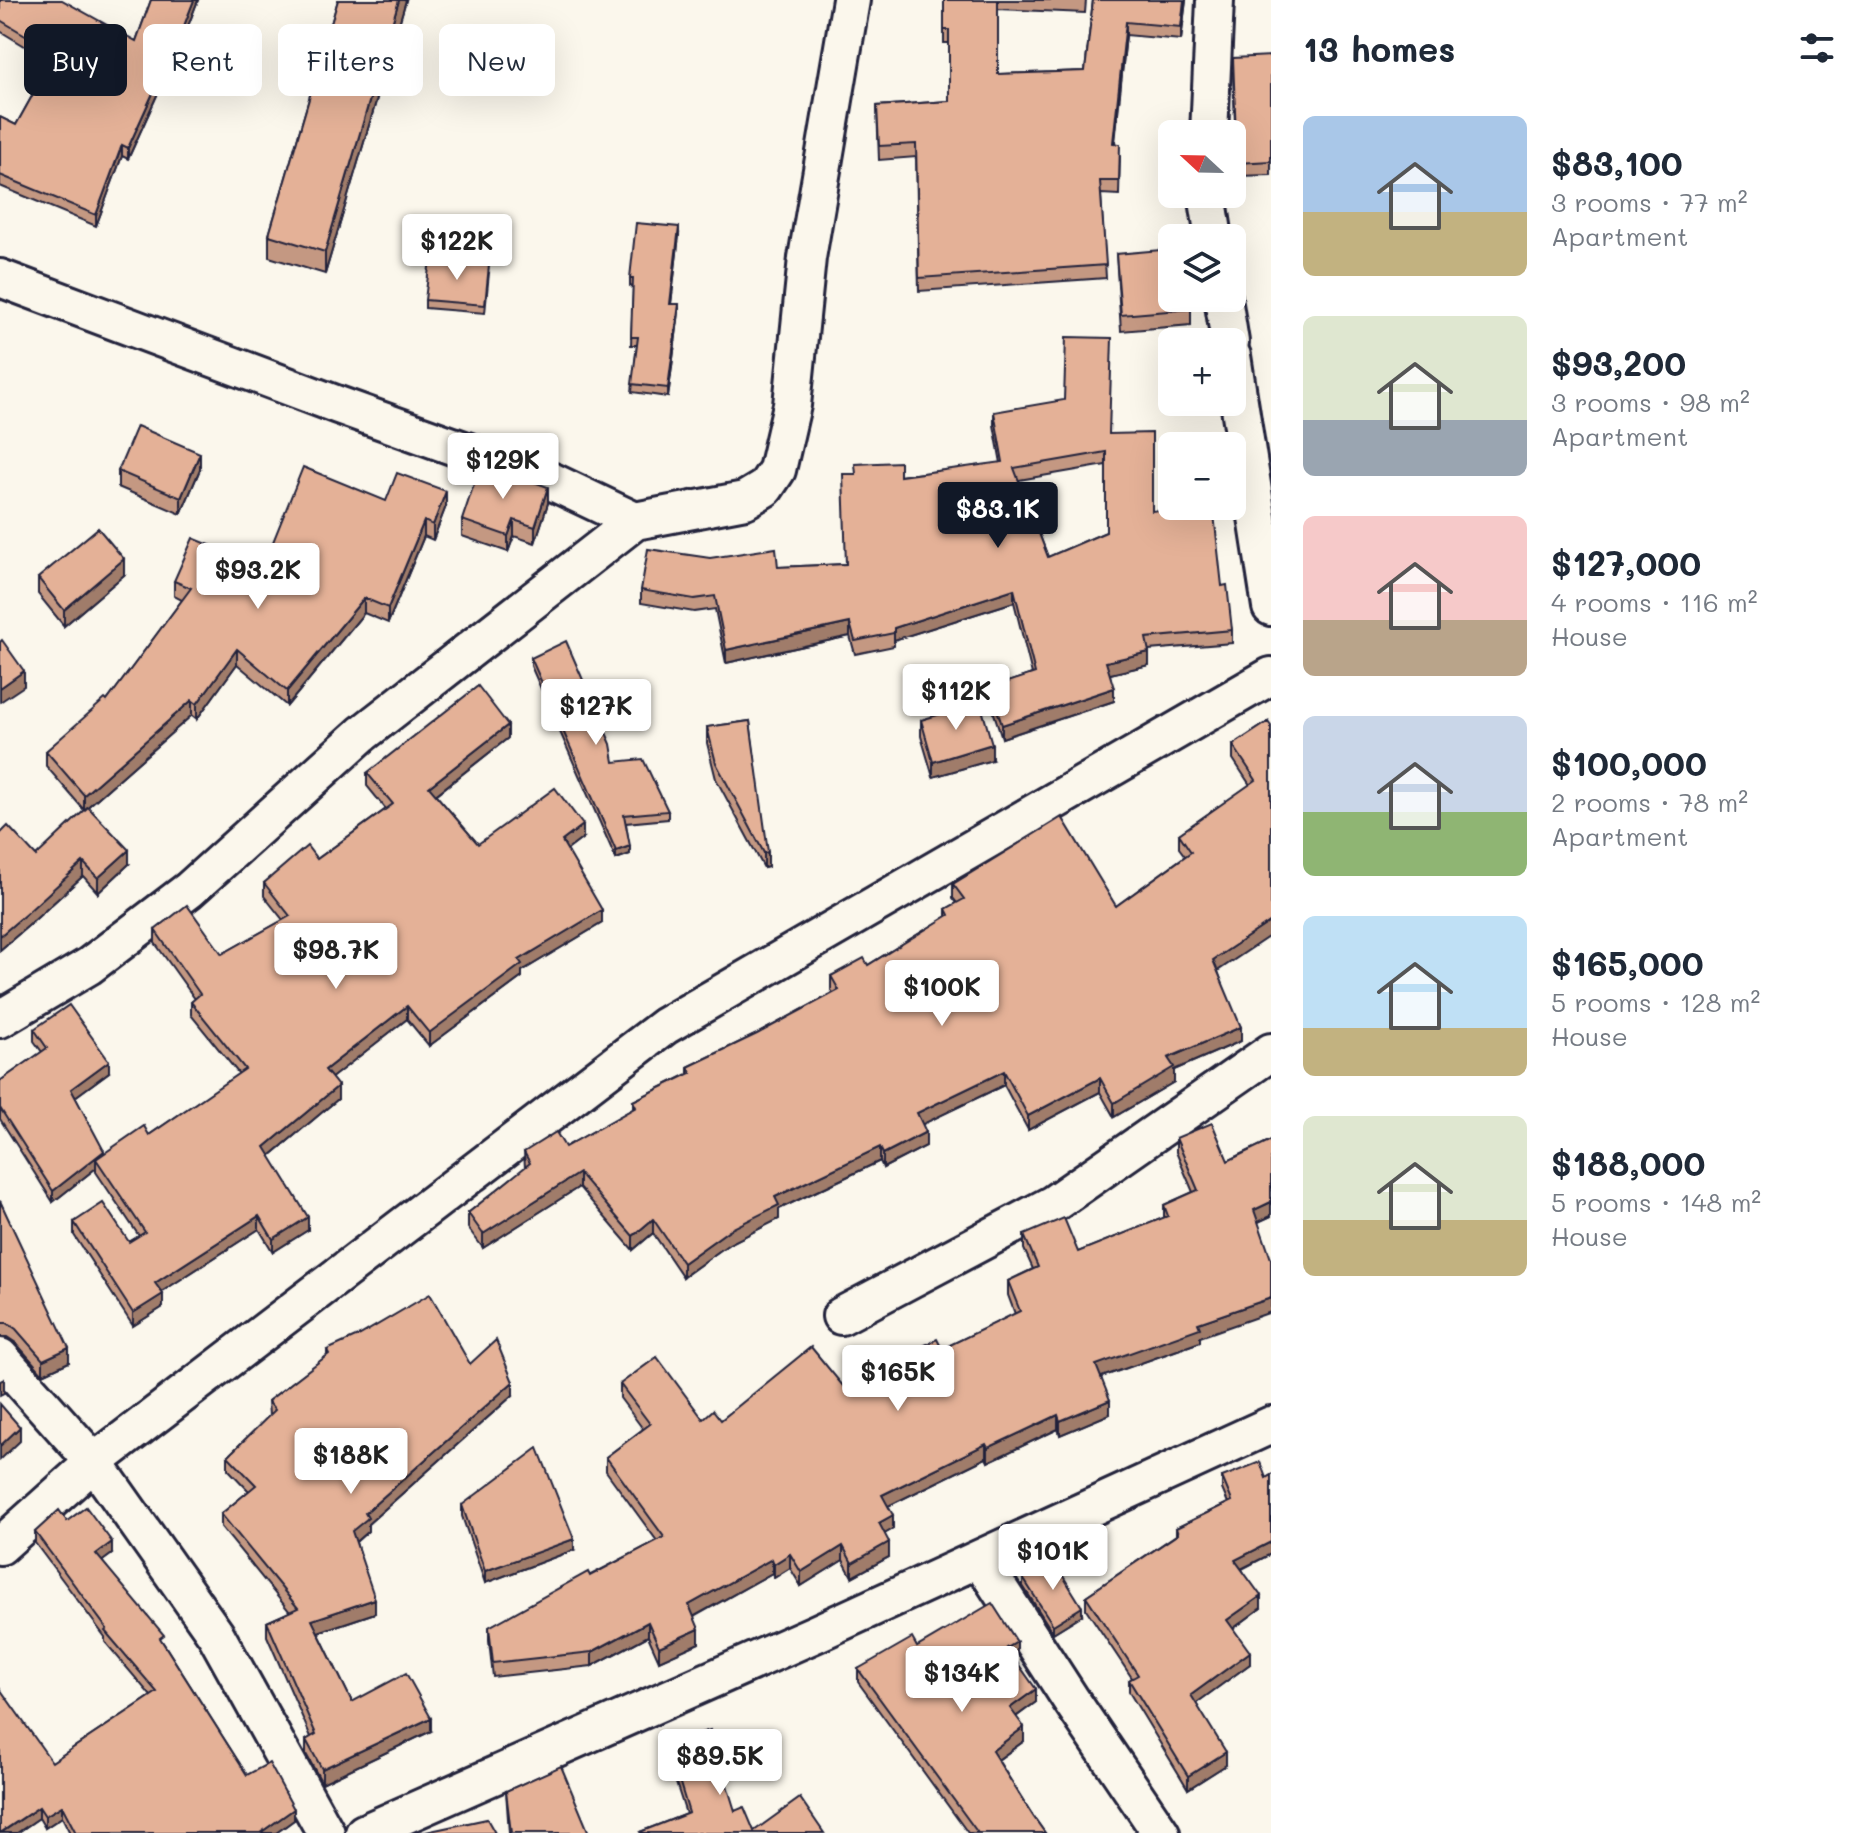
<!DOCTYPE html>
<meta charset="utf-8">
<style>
:root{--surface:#fff;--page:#f2f2f3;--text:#1f2937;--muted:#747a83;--accent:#111827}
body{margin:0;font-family:Mali,sans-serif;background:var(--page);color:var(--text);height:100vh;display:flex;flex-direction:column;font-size:30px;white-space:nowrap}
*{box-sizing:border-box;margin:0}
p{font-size:26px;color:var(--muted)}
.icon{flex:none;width:44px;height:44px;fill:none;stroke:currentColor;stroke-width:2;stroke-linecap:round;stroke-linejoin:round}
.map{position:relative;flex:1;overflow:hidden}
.drawer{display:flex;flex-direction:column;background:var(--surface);width:600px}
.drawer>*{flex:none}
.guide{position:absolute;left:24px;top:24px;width:760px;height:72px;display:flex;gap:16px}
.needle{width:52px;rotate:292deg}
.controls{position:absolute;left:1158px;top:120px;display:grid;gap:16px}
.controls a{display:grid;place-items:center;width:88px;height:88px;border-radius:12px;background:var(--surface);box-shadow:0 8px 32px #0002;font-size:40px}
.price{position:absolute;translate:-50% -68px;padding:0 18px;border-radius:8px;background:#fff;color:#222;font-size:26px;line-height:52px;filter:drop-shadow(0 2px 4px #0008)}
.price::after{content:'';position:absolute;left:50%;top:48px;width:24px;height:18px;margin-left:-12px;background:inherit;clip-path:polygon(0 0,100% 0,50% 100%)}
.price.current{background:var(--accent);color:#fff}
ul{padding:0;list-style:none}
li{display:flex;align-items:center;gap:24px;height:200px;padding:0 32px}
li span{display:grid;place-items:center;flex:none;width:224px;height:160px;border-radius:12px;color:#555}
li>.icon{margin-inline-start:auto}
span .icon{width:96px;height:96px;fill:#fffc;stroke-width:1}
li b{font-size:34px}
h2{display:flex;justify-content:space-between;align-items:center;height:96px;padding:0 32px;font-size:34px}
.pill{padding:0 28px;border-radius:12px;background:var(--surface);box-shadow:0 8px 32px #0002;font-size:28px;line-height:72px}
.pill.current{background:var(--accent);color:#fff}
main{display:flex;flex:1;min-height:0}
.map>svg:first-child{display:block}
</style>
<main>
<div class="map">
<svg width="1271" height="1833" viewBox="0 0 1271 1833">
<rect width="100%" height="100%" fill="#fbf7ec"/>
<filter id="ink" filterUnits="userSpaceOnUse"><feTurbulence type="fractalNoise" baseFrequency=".0125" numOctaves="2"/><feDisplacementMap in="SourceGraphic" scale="16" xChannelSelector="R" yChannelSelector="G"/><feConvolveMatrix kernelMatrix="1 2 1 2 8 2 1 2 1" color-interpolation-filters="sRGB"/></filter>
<g filter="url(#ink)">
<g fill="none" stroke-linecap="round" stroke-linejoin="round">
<defs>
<g id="street">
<polyline points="1209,134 1215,0"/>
<polyline points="1207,194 1214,238"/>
<polyline points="0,278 338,405 553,482 635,521"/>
<polyline points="1223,298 1230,342"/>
<polyline points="1232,356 1271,607"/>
<polyline points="0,1019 89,966 189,890 362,734 635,521 745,500 765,488 777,470 792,405 807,258 851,0"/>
<polyline points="841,1316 1053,1204 1271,1052"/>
<polyline points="0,1357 94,1462 216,1635 326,1833"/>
<polyline points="0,1546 94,1462 665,1026 1271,676"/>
<polyline points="980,1559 1071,1700 1161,1833"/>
<polyline points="364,1833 817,1633 1271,1425"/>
</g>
</defs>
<use href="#street" stroke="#22223b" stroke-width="42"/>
<use href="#street" stroke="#fbf7ec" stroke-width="36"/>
</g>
<g fill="#c49882" stroke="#22223b" stroke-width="2" fill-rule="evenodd">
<polygon points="0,0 136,41 151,0 198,0 166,83 163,82 128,159 122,156 96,226 0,186 0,117 16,125 51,62 0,31"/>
<polygon points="338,0 406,0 325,274 269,257 269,235"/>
<polygon points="944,0 1086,0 1085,13 998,9 998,74 1085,71 1093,0 1186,0 1181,40 1126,35 1115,143 1120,157 1119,195 1101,194 1106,278 919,291 916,157 879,160 877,106 949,101 949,43 944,43"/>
<polygon points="1271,56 1271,175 1237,176 1233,72"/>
<polygon points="679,235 671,304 679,312 668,397 632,392 637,345 631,345 633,287 630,286 630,278"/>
<polygon points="1116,254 1191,309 1191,325 1121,331"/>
<polygon points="489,273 485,313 425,308 425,300"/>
<path d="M994 412 1110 434 1152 511 1196 516 1222 586 1232 630V643L1149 650V665L1110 674 1114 701 1002 738 990 701V688L1032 674 1014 602 894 640V646L855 654 850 636 726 663 715 609 694 612 641 603V590L710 558 778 567 845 564 900 476 1001 463 994 425ZM1106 465V532L1048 557 1019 480Z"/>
<polygon points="200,469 181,514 118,487 118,471"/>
<polygon points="386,501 446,506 433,540 424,536 388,623 364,613 287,706 237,664 197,719 192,715 84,810 46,766 46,751 107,701 182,600 174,596 174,581 263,567"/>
<polygon points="548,503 535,543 514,536 508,552 462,536 462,520"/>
<polygon points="124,575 64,626 38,594 38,578"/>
<polygon points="531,658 614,762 668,811 668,819 626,823 630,854 616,859 531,666"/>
<polygon points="921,720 992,760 933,777 921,736"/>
<polygon points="750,721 768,867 764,868 716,779 707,743 707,727"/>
<polygon points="1268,722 1218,971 1241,1041 1174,1070 1174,1082 1114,1117 1100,1092 1028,1130 1004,1085 922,1124 926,1146 883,1168 880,1161 779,1209 779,1219 729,1244 683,1277 653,1233 633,1250 579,1187 483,1248 468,1228 468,1213 525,1168 524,1152 565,1147 633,1109 633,1101 688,1074 688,1067 757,1034 833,993 831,990 831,976 868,965 946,917 946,909 957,903 953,898 953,884 1116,906 1185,856 1179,848 1179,834 1250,785 1233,759 1233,745"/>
<polygon points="508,738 436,795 478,844 583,838 567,850 602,923 522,971 522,977 429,1046 407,1019 331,1078 338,1099 270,1156 308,1230 273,1252 259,1229 161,1292 163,1307 133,1326 74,1235 74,1222 129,1242 139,1236 96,1172 96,1168 53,1202 0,1119 0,1081 42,1052 34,1041 34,1029 109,1072 75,1097 104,1154 149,1135 239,1074 191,1015 191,1002 195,999 155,943 155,930 222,954 283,920 264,896 264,883 317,859 386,809 367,786 367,773"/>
<polygon points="0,834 36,856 129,864 98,893 83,876 28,926 0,950"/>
<polygon points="1176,1138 1228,1161 1271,1140 1271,1216 1258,1222 1200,1337 1200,1342 1101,1377 1110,1414 1060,1435 1058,1429 988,1462 986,1458 888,1506 893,1529 884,1534 889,1557 852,1577 843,1560 801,1586 790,1568 774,1578 772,1573 694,1617 699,1643 659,1661 648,1636 592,1666 493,1677 489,1641 489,1627 657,1541 606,1471 606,1457 643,1429 620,1398 620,1384 703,1419 721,1420 843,1386 942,1349 1015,1314 1008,1295 1008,1281 1033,1269 1024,1249 1024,1235 1078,1252 1164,1218 1164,1205 1193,1192 1176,1152"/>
<polygon points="0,1201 69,1362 43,1374 16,1343 7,1337 0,1337"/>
<polygon points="327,1350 470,1364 513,1395 368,1524 368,1531 356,1542 375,1613 318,1632 352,1702 431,1731 322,1783 306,1754 306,1740 311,1737 267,1636 267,1622 290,1612 221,1527 221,1514 249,1491 228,1469 228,1456 269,1416 268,1401 327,1356"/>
<polygon points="1271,1475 1271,1554 1242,1569 1261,1608 1233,1629 1250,1664 1196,1703 1226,1765 1188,1789 1129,1692 1129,1680 1132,1678 1086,1609 1086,1596 1176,1535 1176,1528 1228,1503 1222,1489 1222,1477 1266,1478"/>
<polygon points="462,1505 574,1550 485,1583 462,1516"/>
<polygon points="67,1521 112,1554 102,1561 164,1644 247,1775 294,1820 276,1833 70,1833 62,1817 45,1828 39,1818 17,1833 52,1762 151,1696 105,1642 105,1637 35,1543 35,1532"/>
<polygon points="1023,1578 1082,1615 1053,1633 1023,1586"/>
<polygon points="917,1647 1017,1655 1013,1657 1036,1702 1016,1717 1024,1741 998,1760 1033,1816 1045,1833 968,1833 858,1682 858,1669"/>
<polygon points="668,1744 754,1831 824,1833 640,1832 686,1814 668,1758"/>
<polygon points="506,1791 589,1833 509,1833"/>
</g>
<g fill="#a07c6a" stroke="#22223b" stroke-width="2">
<polygon points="194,0 198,0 166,83 166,72"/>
<polygon points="399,0 406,0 325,274 325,252"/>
<polygon points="1184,0 1186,0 1181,40 1181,27"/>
<polygon points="1126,22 1126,35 1113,157 1113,143"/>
<polygon points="163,71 163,82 128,159 128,148"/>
<polygon points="122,145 122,156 96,226 96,215"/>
<polygon points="679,227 679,235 670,312 670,304"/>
<polygon points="679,304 679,312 668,397 668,388"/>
<polygon points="200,453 200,469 181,514 181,498"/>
<polygon points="548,487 548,503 535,543 535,527"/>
<polygon points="446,491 446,506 433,540 433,525"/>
<polygon points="514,520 514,536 508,552 508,536"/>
<polygon points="424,521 424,536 388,623 388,608"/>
<polygon points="124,559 124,575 64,626 64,610"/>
<polygon points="1014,589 1014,602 894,640 894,628"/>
<polygon points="364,598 364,613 287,706 287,691"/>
<polygon points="850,623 850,636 726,663 726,650"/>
<polygon points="237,649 237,664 197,719 197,704"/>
<polygon points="1149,652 1149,665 1106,675 1106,662"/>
<polygon points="24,671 24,686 0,702 0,688"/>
<polygon points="1114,688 1114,701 1002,738 1002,725"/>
<polygon points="192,700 192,715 84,810 84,795"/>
<polygon points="508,725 508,738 429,800 429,787"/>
<polygon points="992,744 992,760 933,777 933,762"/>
<polygon points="583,825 583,838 562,854 562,841"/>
<polygon points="630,846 630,854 616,859 616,851"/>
<polygon points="129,850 129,864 98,893 98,878"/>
<polygon points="768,852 768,867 764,868 764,853"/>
<polygon points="83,862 83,876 28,926 0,950 0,936"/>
<polygon points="602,910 602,923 522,971 522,977 429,1046 429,1033 519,960"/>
<polygon points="1271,921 1271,935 1213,974 1213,960"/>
<polygon points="407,1006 407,1019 325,1083 325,1070"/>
<polygon points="1241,1027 1241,1041 1174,1070 1174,1082 1114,1117 1114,1103 1168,1058"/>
<polygon points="109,1061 109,1072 71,1100 71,1089"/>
<polygon points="1004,1071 1004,1085 917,1127 917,1113"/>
<polygon points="1100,1078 1100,1092 1028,1130 1028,1116"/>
<polygon points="338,1086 338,1099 265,1160 265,1147"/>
<polygon points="926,1132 926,1146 883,1168 883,1154"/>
<polygon points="880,1147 880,1161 779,1209 779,1219 729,1244 683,1277 683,1263 775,1197"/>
<polygon points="104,1151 104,1162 96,1159 96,1168 53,1202 53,1191"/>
<polygon points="579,1173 579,1187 483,1248 483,1234"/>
<polygon points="1271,1202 1271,1216 1254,1224 1254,1210"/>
<polygon points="259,1216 259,1229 155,1296 155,1283"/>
<polygon points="308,1217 308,1230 273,1252 273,1239"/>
<polygon points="653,1219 653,1233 633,1250 633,1236"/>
<polygon points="163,1294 163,1307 133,1326 133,1313"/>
<polygon points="1271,1298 1271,1312 1200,1337 1200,1342 1096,1379 1096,1365 1198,1323"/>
<polygon points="69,1348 69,1362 43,1374 43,1360"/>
<polygon points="4,1379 4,1393 0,1395 0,1381"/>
<polygon points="513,1382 513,1395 368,1524 368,1531 352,1545 352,1531 365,1513"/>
<polygon points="1110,1400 1110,1414 1060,1435 1060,1421"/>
<polygon points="1058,1415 1058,1429 988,1462 988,1448"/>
<polygon points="20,1427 20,1441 0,1460 0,1446"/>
<polygon points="986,1444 986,1458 882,1509 882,1495"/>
<polygon points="893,1515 893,1529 879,1537 879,1523"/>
<polygon points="574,1539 574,1550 485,1583 485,1571"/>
<polygon points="112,1542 112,1554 96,1566 96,1554"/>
<polygon points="889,1542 889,1557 852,1577 852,1563"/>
<polygon points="1271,1542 1271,1554 1235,1572 1235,1560"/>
<polygon points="843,1546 843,1560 801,1586 801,1572"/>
<polygon points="790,1554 790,1568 774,1578 774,1564"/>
<polygon points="772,1559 772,1573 689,1619 689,1605"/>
<polygon points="1261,1596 1261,1608 1227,1633 1227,1620"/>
<polygon points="375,1599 375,1613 312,1634 312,1620"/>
<polygon points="1082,1607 1082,1615 1053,1633 1053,1625"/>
<polygon points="648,1622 648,1636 592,1666 592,1652"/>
<polygon points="699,1629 699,1643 659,1661 659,1647"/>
<polygon points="1017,1642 1017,1655 1007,1662 1007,1648"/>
<polygon points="1250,1652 1250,1664 1191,1707 1191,1695"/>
<polygon points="1036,1689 1036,1702 1010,1721 1010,1708"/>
<polygon points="431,1718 431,1731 322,1783 322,1769"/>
<polygon points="1024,1727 1024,1741 992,1764 992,1751"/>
<polygon points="1226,1752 1226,1765 1188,1789 1188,1776"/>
<polygon points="62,1806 62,1817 45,1828 45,1816"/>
<polygon points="39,1807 39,1818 17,1833 1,1833"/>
<polygon points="294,1809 294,1820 276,1833 260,1833"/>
</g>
<g fill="#e4b197" stroke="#22223b" stroke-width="2" fill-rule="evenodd">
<polygon points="0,0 62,0 136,41 151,0 194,0 166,72 163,71 128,148 122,145 96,215 0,175 0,117 16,125 56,53 0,20"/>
<polygon points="338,0 399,0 325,252 269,235"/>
<polygon points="944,0 998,0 998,74 1085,71 1093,0 1184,0 1181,27 1126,22 1113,143 1120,144 1119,181 1100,181 1106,265 919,278 916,144 879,146 877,106 949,101 949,30 944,30"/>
<polygon points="1271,56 1271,161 1237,163 1233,58"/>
<polygon points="636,223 679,227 670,304 679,304 668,388 632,384 638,337 631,337 633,278 630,278"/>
<polygon points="1172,249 1172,298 1191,298 1191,309 1121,315 1116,254"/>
<polygon points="430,259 489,265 485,305 425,300"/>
<path d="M1066 337 1112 338 1109 434 1152 433V511L1195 506 1196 516 1214 514 1222 586 1227 585 1232 630 1146 638 1149 652 1106 662 1114 688 1002 725 990 688 1035 673 1014 589 894 628V633L855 641 850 623 726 650 715 596 694 599 641 590 648 549 710 558 776 548 778 567 846 564 843 474H856L855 464 900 462V476L1003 462 994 412 1064 400ZM1106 452V532L1048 557 1014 468Z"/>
<polygon points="137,426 200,453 181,498 118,471"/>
<polygon points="481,463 548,487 535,527 514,520 508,536 462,520"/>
<polygon points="303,467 386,501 397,473 446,491 433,525 424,521 388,608 364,598 287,691 237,649 197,704 192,700 84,795 46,751 105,699 107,701 191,588 174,581 193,538 263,567"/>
<polygon points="98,528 124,559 64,610 38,578"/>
<polygon points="2,640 24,671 0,688 0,642"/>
<polygon points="566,641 611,744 614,762 643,759 668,811 624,815 630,846 616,851 531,658"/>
<polygon points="478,686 508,725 429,787 478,844 555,788 583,825 562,841 602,910 519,960 522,964 429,1033 407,1006 325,1070 338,1086 265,1147 308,1217 273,1239 259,1216 155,1283 163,1294 133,1313 74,1222 103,1203 129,1242 145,1232 96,1159 144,1126 149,1135 245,1069 191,1002 200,994 155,930 187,905 222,954 290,916 264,883 307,846 317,859 393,804 367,773"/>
<polygon points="980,702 992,744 933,762 921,720"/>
<polygon points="750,721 768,852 764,853 716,763 707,727"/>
<polygon points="1268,722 1271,726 1271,921 1213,960 1241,1027 1168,1058 1174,1067 1114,1103 1100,1078 1028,1116 1004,1071 917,1113 926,1132 883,1154 880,1147 775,1197 779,1205 729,1230 683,1263 653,1219 633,1236 579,1173 483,1234 468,1213 530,1163 524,1152 556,1132 565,1147 636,1107 633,1101 691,1073 688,1067 757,1034 839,990 831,976 864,958 868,965 949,915 946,909 964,899 953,884 1062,817 1116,906 1191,852 1179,834 1256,780 1233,745"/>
<polygon points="88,807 129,850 98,878 83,862 28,912 0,936 0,834 8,826 36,856"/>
<polygon points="69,1005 109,1061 71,1089 104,1151 53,1191 0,1108 0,1081 47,1048 34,1029"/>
<polygon points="1212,1123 1228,1161 1271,1140 1271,1202 1254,1210 1271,1259 1271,1298 1198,1323 1200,1328 1096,1365 1110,1400 1060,1421 1058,1415 988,1448 986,1444 882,1495 893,1515 879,1523 889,1542 852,1563 843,1546 801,1572 790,1554 774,1564 772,1559 689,1605 699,1629 659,1647 648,1622 592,1652 493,1663 489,1627 588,1572 590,1576 664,1537 606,1457 650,1424 620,1384 657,1357 703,1419 713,1410 721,1420 811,1347 843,1386 937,1339 942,1349 1020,1311 1008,1281 1038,1267 1024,1235 1064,1218 1078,1252 1168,1216 1164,1205 1198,1190 1176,1138"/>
<polygon points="0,1201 69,1348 43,1360 16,1329 7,1323 0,1323"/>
<polygon points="430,1294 470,1364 496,1340 513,1382 365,1513 368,1518 352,1531 375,1599 312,1620 352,1702 406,1673 431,1718 322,1769 306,1740 316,1734 267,1622 298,1608 221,1514 256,1485 228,1456 275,1410 268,1401 329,1354 327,1350 360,1335"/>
<polygon points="0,1404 20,1427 0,1446"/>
<polygon points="538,1448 574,1539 485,1571 462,1505"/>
<polygon points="1260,1462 1266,1478 1271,1475 1271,1542 1235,1560 1261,1596 1227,1620 1250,1652 1191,1695 1226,1752 1188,1776 1129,1680 1138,1675 1086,1596 1178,1534 1176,1528 1232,1501 1222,1477"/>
<polygon points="86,1507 112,1542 96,1554 164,1635 160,1638 247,1775 269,1763 294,1809 260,1833 76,1833 62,1806 45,1816 39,1807 0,1833 0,1689 52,1762 157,1692 105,1631 107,1629 35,1532 59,1510 67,1521"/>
<polygon points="1053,1560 1082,1607 1053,1625 1023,1578"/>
<polygon points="992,1603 1017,1642 1007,1648 1036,1689 1010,1708 1024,1727 992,1751 1033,1816 1045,1833 978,1833 858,1669 912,1638 917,1647"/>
<polygon points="710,1730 735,1811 744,1807 754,1831 800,1798 824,1833 641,1833 640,1832 689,1813 668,1744"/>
<polygon points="561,1766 589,1833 511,1833 506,1791"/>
<polygon points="487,1819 495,1833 421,1833"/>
</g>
</g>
</svg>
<div class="controls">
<a><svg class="needle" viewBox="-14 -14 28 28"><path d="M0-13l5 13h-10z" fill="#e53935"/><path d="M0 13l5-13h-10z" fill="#747a83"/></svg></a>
<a><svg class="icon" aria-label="layers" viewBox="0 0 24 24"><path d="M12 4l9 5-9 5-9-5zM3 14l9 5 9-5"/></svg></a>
<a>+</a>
<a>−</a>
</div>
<b class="price" style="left:457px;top:282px">$122K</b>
<b class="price" style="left:503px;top:501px">$129K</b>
<b class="price current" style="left:998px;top:550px">$83.1K</b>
<b class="price" style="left:258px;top:611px">$93.2K</b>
<b class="price" style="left:956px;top:732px">$112K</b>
<b class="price" style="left:596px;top:747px">$127K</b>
<b class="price" style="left:336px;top:991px">$98.7K</b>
<b class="price" style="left:942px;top:1028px">$100K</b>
<b class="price" style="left:898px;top:1413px">$165K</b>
<b class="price" style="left:351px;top:1496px">$188K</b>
<b class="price" style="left:1053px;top:1592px">$101K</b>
<b class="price" style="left:962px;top:1714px">$134K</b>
<b class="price" style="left:720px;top:1797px">$89.5K</b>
<div class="guide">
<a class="pill current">Buy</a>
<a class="pill">Rent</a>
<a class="pill">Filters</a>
<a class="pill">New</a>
</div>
</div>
<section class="drawer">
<h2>13 homes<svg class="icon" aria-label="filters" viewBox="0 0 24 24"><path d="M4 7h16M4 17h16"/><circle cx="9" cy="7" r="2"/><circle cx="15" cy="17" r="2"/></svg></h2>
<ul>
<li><span style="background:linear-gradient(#a9c7e8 60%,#c2b280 0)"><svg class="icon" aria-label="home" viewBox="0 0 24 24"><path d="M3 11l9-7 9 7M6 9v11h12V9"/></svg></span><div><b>$83,100</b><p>3 rooms · 77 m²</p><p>Apartment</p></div></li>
<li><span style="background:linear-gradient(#dfe7d0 65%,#9aa5b1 0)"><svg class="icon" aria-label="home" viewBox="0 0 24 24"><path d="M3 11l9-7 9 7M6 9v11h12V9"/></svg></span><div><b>$93,200</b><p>3 rooms · 98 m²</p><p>Apartment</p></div></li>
<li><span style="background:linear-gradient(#f6c9c9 65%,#b9a48a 0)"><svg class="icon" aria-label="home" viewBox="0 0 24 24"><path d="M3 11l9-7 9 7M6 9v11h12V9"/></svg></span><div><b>$127,000</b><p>4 rooms · 116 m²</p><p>House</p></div></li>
<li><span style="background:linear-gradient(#c9d6e8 60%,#8fb573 0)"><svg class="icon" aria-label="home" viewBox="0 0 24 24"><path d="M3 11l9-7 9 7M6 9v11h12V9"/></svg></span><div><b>$100,000</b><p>2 rooms · 78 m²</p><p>Apartment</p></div></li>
<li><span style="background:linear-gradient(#bfe0f5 70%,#c2b280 0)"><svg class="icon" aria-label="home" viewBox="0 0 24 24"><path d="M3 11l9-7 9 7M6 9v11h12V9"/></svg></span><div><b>$165,000</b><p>5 rooms · 128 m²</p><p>House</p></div></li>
<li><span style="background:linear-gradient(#dfe7d0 65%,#c2b280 0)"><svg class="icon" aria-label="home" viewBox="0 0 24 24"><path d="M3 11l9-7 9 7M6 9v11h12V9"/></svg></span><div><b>$188,000</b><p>5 rooms · 148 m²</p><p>House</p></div></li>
</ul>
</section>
</main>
